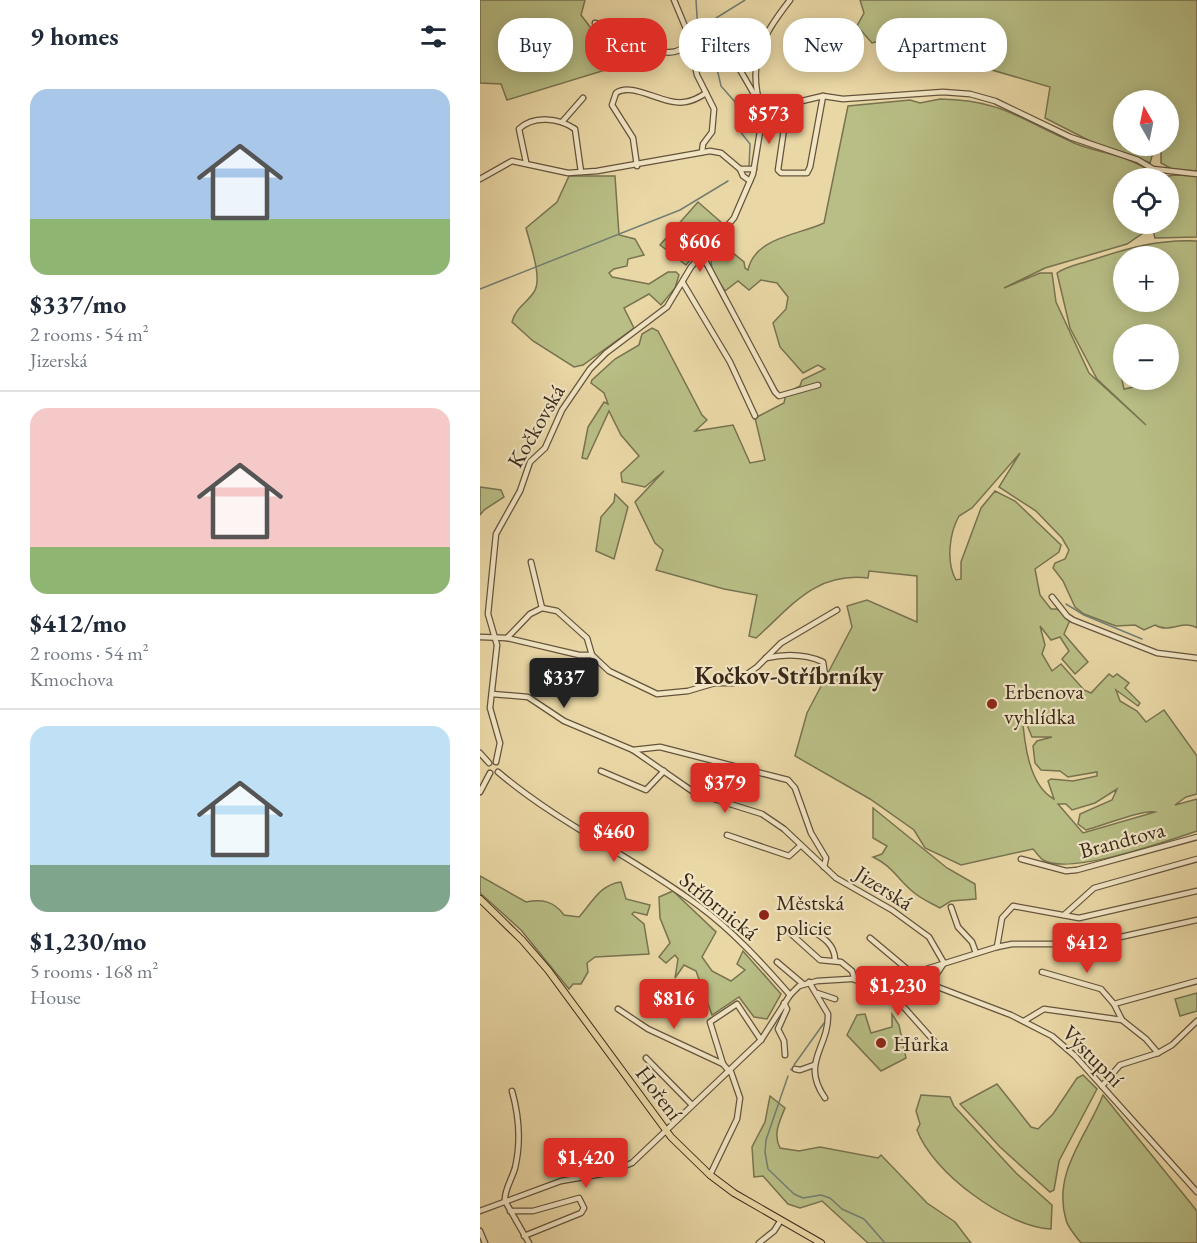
<!DOCTYPE html>
<meta charset="utf-8">
<style>
:root{--surface:#fff;--page:#f6f6f7;--text:#1f2937;--muted:#747a83;--line:#e0e1e3;--accent:#d93025}
body{margin:0;font-family:"EB Garamond",serif;background:var(--page);color:var(--text);height:100vh;display:flex;flex-direction:column;font-size:22px;white-space:nowrap}
*{box-sizing:border-box;margin:0}
p{font-size:20px;color:var(--muted)}
.icon{flex:none;width:33px;height:33px;fill:none;stroke:currentColor;stroke-width:2;stroke-linecap:round;stroke-linejoin:round}
.map{position:relative;flex:1;overflow:hidden}
.side{display:flex;flex-direction:column;background:var(--surface);width:480px}
.side>*{flex:none}
.top-card{position:absolute;left:18px;top:18px;width:570px;height:54px;display:flex;gap:12px}
.needle{width:39px;rotate:351deg}
.controls{position:absolute;left:633px;top:90px;display:grid;gap:12px}
.controls a{display:grid;place-items:center;width:66px;height:66px;border-radius:50%;background:var(--surface);box-shadow:0 3px 15px #0003;font-size:30px}
.price{position:absolute;translate:-50% -51px;padding:0 14px;border-radius:6px;background:var(--accent);color:#fff;font-size:20px;line-height:39px;filter:drop-shadow(0 2px 3px #0008)}
.price::after{content:'';position:absolute;left:50%;top:36px;width:18px;height:14px;margin-left:-9px;background:inherit;clip-path:polygon(0 0,100% 0,50% 100%)}
.price.active{background:#222;color:#fff}
ul{padding:0;list-style:none}
li{display:grid;align-content:center;gap:12px;height:318px;padding:0 30px}
li+li{border-top:2px solid var(--line)}
li span{display:grid;place-items:center;height:186px;border-radius:18px;color:#555}
li>.icon{margin-inline-start:auto}
span .icon{width:108px;height:108px;fill:#fffc;stroke-width:1}
li b{font-size:26px}
h2{display:flex;justify-content:space-between;align-items:center;height:72px;padding:0 30px;font-size:26px}
.tag{padding:0 21px;border-radius:24px;background:var(--surface);box-shadow:0 3px 15px #0003;font-size:21px;line-height:54px}
.tag.active{background:var(--accent);color:#fff}
main{display:flex;flex:1;min-height:0}
.map>svg:first-child{display:block}
</style>
<main>
<section class="side">
<h2>9 homes<svg class="icon" aria-label="filters" viewBox="0 0 24 24"><path d="M4 7h16M4 17h16"/><circle cx="9" cy="7" r="2"/><circle cx="15" cy="17" r="2"/></svg></h2>
<ul>
<li><span style="background:linear-gradient(#a9c7e8 70%,#8fb573 0)"><svg class="icon" aria-label="home" viewBox="0 0 24 24"><path d="M3 11l9-7 9 7M6 9v11h12V9"/></svg></span><div><b>$337/mo</b><p>2 rooms · 54 m²</p><p>Jizerská</p></div></li>
<li><span style="background:linear-gradient(#f6c9c9 75%,#8fb573 0)"><svg class="icon" aria-label="home" viewBox="0 0 24 24"><path d="M3 11l9-7 9 7M6 9v11h12V9"/></svg></span><div><b>$412/mo</b><p>2 rooms · 54 m²</p><p>Kmochova</p></div></li>
<li><span style="background:linear-gradient(#bfe0f5 75%,#7fa58c 0)"><svg class="icon" aria-label="home" viewBox="0 0 24 24"><path d="M3 11l9-7 9 7M6 9v11h12V9"/></svg></span><div><b>$1,230/mo</b><p>5 rooms · 168 m²</p><p>House</p></div></li>
</ul>
</section>
<div class="map">
<svg width="717" height="1243" viewBox="0 0 717 1243">
<rect width="100%" height="100%" fill="#e9d7a5"/>
<filter id="stains"><feTurbulence type="fractalNoise" baseFrequency=".00333" numOctaves="4"/><feColorMatrix values="0 0 0 0 .2 0 0 0 0 .09 0 0 0 0 .02 0 0 0 .5 -.17"/></filter>
<radialGradient id="worn" r=".72"><stop offset=".6" stop-color="#630" stop-opacity="0"/><stop offset="1" stop-color="#630" stop-opacity=".3"/></radialGradient>
<g fill="#b8be85" stroke="#787350" stroke-width="1.5" fill-rule="evenodd">
<polygon points="0,0 105,0 101,15 114,32 118,28 125,30 120,46 134,53 132,68 27,100 21,84 0,83"/>
<polygon points="380,0 717,0 717,171 692,169 681,163 681,146 688,146 688,100 644,100 644,146 675,146 670,163 665,161 612,142 565,118 570,87 488,63 442,54 408,53 399,41 392,43 377,26 384,13"/>
<path d="M460 99C523 100 541 120 594 143 618 153 647 155 668 170V178H644V224H664L663 233 647 244 565 268 524 288 560 273H572L576 302 609 373 666 425 617 379 590 328 577 273C587 266 600 264 612 260 648 248 679 239 717 241V628C704 619 689 634 675 625L664 630 655 625 636 626 604 614 595 607 583 581 573 568 575 563 585 559 589 550 582 538 556 511 519 487 540 453 492 508 479 516C469 534 466 562 476 580L481 579V562L501 508 515 491 535 501 581 545 579 552 555 569 560 595 571 609H577L590 620 584 634 608 662 595 674 582 659 589 651 580 637 571 640 560 626 565 645 562 654 572 671 581 664 604 690 611 693 629 674 633 677 637 674 649 683 645 688 660 703 658 706 636 690 640 701 657 711 666 722 684 710 717 756V794L706 797 695 805 717 799V831C687 841 589 876 563 860 559 857 556 852 553 849L481 865 445 848 434 830 390 799 315 756 327 713 372 627 367 606 387 600 437 622V576L389 571 388 578C335 572 312 606 276 638L269 636 277 595 244 589 176 570 183 550 175 543 155 502 184 471 165 487 142 482 141 473 159 456 141 435 129 411 107 459 102 458 108 427 124 402 128 404 124 393 111 383 112 380 135 359 159 345 162 334 172 328 178 331 222 415 227 420 215 431 253 425 270 463 285 460 275 418 304 403 306 393 320 386 322 380 345 369 338 365 323 373 300 347 293 323 306 309 308 297 297 283 281 280 269 290 258 281 245 291 232 271 231 259 242 248H247L264 262 265 268 268 270C275 237 319 235 344 223L368 106 430 100 440 103ZM644 256H688V302H644ZM644 334H688V380L644 389 642 380ZM542 713 552 737H572L557 741 553 746 555 763 561 770 580 771 588 777 617 772V776L593 781 571 779 568 781 574 799C548 785 544 740 542 713ZM637 789 632 800 600 814 598 824 606 830C622 826 663 809 675 812L603 833 578 804H586L592 810 615 803Z"/>
<polygon points="695,175 717,176 717,237 675,238 671,224 688,224 688,178 676,178"/>
<path d="M89 176H135L139 235 155 239 164 255 148 259 147 266 134 269 129 273 132 277 169 284 188 272H196L199 275 195 288 181 305 169 294 144 308 154 328 103 365 94 367 53 341 32 322C36 307 46 304 54 292 63 279 50 244 46 228L77 202Z"/>
<polygon points="218,202 242,223 206,265 180,245"/>
<polygon points="0,487 21,490 24,497 4,510 0,515"/>
<polygon points="135,494 148,507 134,559 116,551 121,517 134,502"/>
<path d="M393 808 467 868 495 884 496 899 471 901 460 908C449 902 441 899 432 891 416 877 412 866 393 857L402 854 407 846 393 838Z"/>
<path d="M0 876 46 902C62 899 74 901 84 915L99 917C112 903 119 885 141 882L146 899 170 905 167 915 154 912 152 914 164 924 169 954 115 957 107 963 108 972 101 984H93L89 989 41 930 0 893Z"/>
<polygon points="193,891 236,932 222,957 232,971 251,981 265,970 257,964 263,951 301,994 287,1019 274,1017 259,997 232,1015 216,971 204,965 195,978 198,959 195,955 186,963 179,957 190,943 180,918 179,897"/>
<polygon points="717,993 717,1011 700,1016 695,999"/>
<polygon points="385,1014 391,1033 412,1027 412,1014 419,1025 426,1058 401,1071 367,1035 377,1015"/>
<polygon points="603,1075 617,1089 579,1161 574,1190 570,1192 520,1147 480,1104 517,1084 551,1127 558,1129 573,1114 597,1078"/>
<path d="M441 1095 470 1097 474 1106 536 1173 572 1205 571 1229C526 1227 452 1172 437 1130L440 1124 436 1111Z"/>
<path d="M623 1095 717 1211V1243H601C596 1236 588 1228 586 1220 572 1172 607 1136 623 1095Z"/>
<path d="M290 1096 305 1108C299 1122 293 1135 300 1148L319 1151 340 1147 398 1158 401 1155 447 1203 475 1222 491 1243H388L342 1201 320 1208 308 1204 283 1176 274 1177 272 1147 285 1122Z"/>
</g>
<g fill="none" stroke-linecap="round" stroke-linejoin="round">
<g stroke="#737e73" stroke-width="1.5">
<polyline points="216,0 218,32"/>
<polyline points="220,28 265,0"/>
<polyline points="219,37 236,64 241,86 255,102 259,130 270,144 269,168"/>
<polyline points="0,289 200,210 248,181"/>
<polyline points="586,604 604,615 662,639"/>
<polyline points="314,1065 344,1023"/>
<polyline points="311,1070 311,1069"/>
<polyline points="308,1076 286,1140 285,1152 288,1169 314,1194 323,1198 341,1195 350,1198 362,1209 384,1219 405,1243"/>
</g>
<defs>
<g id="minor">
<path d="M194 0 207 31C219 38 233 34 244 42L278 101"/>
<path d="M115 23C140 28 189 73 209 41"/>
<polyline points="209,40 217,75 234,109 232,132 223,144 222,152"/>
<polyline points="250,54 276,58"/>
<polyline points="308,102 298,170 301,173 327,173 330,167 343,96"/>
<path d="M283 115C266 65 279 40 310 0"/>
<polyline points="82,122 103,98"/>
<path d="M46 162 39 129C54 115 79 118 95 129L101 172"/>
<path d="M157 166 153 138 132 105 136 93C152 81 184 106 205 102 213 101 220 97 226 93"/>
<polyline points="260,169 263,176 270,181"/>
<polyline points="0,179 32,161 88,173 117,171 230,151 241,153 260,169 274,169"/>
<polyline points="221,253 295,392 299,396 338,385"/>
<polyline points="203,283 250,362 275,416"/>
<polyline points="51,562 62,608"/>
<polyline points="572,597 587,616 593,620 677,653 717,658"/>
<polyline points="0,637 27,638 99,655 112,655 129,671 177,694 208,691 235,683 254,683 277,667 301,643 357,610"/>
<polyline points="27,638 50,614 62,608 77,611 107,638 112,655"/>
<path d="M286 658C305 654 325 654 343 662L346 681"/>
<polyline points="12,694 48,697 84,721 153,750 215,793 282,814 304,829 356,878 412,910 449,937 464,963"/>
<polyline points="153,750 180,747 308,780 315,788 331,833 346,858 344,867"/>
<polyline points="0,753 9,763"/>
<polyline points="16,762 20,743 10,708 17,645 8,614 16,534 40,491 50,462 65,448 82,410 110,369 126,353 187,307 211,267 254,218 273,174 282,119 288,109 343,96 363,99 463,92 490,94 515,101 590,137 658,160 673,169 717,174"/>
<polyline points="121,771 166,790 184,771"/>
<path d="M18 772C79 824 155 858 219 906 253 931 282 963 310 995"/>
<polyline points="0,792 10,773"/>
<polyline points="247,835 309,856 320,846"/>
<polyline points="541,859 586,871 597,870 717,837"/>
<polyline points="471,907 478,927 492,942 496,953"/>
<polyline points="584,915 614,888 717,859"/>
<path d="M325 926C338 935 354 941 355 959"/>
<polyline points="309,932 340,960 361,962 372,971 375,980"/>
<polyline points="390,938 427,969 429,973"/>
<polyline points="517,947 522,918 533,906 599,918 717,891"/>
<polyline points="297,962 323,984"/>
<polyline points="562,972 621,989 634,1004"/>
<polyline points="424,976 517,947 532,944 609,944 717,920"/>
<polyline points="413,977 421,1004 454,1041"/>
<polyline points="452,981 464,963"/>
<path d="M329 982 348 1014C349 1048 320 1062 345 1098"/>
<polyline points="445,983 447,989 455,986"/>
<polyline points="455,986 531,1015 572,1036 595,1056 717,1192"/>
<polyline points="337,993 355,999"/>
<polyline points="304,1003 307,1009 298,1029 304,1041 305,1055"/>
<polyline points="138,1009 168,1029 243,1064"/>
<polyline points="642,1020 634,1004 717,981"/>
<polyline points="544,1021 564,1009 642,1020 666,1039 678,1053"/>
<polyline points="166,1058 212,1105"/>
<polyline points="315,1069 320,1070 334,1065"/>
<polyline points="249,1071 243,1064 230,1022 257,1004 281,1040"/>
<polyline points="622,1086 640,1065 678,1053 692,1045 717,1021"/>
<path d="M32 1091C39 1116 41 1143 35 1168 32 1179 24 1190 25 1201L49 1243"/>
<polyline points="230,1175 257,1119 260,1098 251,1072"/>
<polyline points="0,1211 81,1181 127,1173 152,1163 281,1040 310,995 319,986 337,981 420,976 445,983"/>
<polyline points="30,1211 53,1211 99,1198 104,1208 101,1213 44,1236"/>
<polyline points="0,1231 5,1243"/>
<polyline points="279,1243 294,1231 301,1220"/>
</g>
<polyline id="major" points="0,899 42,940 68,970 191,1137 230,1175 254,1193 341,1243"/>
</defs>
<use href="#minor" stroke="#65543d" stroke-width="7"/>
<use href="#major" stroke="#39281a" stroke-width="8"/>
<use href="#minor" stroke="#f1e5c4" stroke-width="4.5"/>
<use href="#major" stroke="#e9d7a5" stroke-width="6"/>
</g>
<g fill="#8f2418" stroke="#f1e5c4" stroke-width="2">
<circle cx="512" cy="704" r="6"/>
<circle cx="284" cy="915" r="6"/>
<circle cx="401" cy="1043" r="6"/>
</g>
<g text-anchor="middle" dominant-baseline="central" stroke-width="4.5" stroke-linejoin="round" paint-order="stroke">
<g font-size="22" fill="#39281a" stroke="#f1e5c4">
<text transform="translate(56 426) rotate(-60)">Kočkovská</text>
<text transform="translate(642 840) rotate(-15)">Brandtova</text>
<text transform="translate(404 888) rotate(32)">Jizerská</text>
<text transform="translate(239 906) rotate(39)">Stříbrnická</text>
<text transform="translate(613 1056) rotate(45)">Výstupní</text>
<text transform="translate(179 1093) rotate(53)">Hoření</text>
</g>
<g font-size="22" fill="#39281a" stroke="#f1e5c4" text-anchor="start">
<text x="524" y="691">Erbenova<tspan x="524" dy="25">vyhlídka</tspan></text>
<text x="296" y="902">Městská<tspan x="296" dy="25">policie</tspan></text>
<text x="413" y="1043">Hůrka</text>
</g>
<g font-size="24" font-weight="bold" fill="#39281a" stroke="#f1e5c4">
<text x="309" y="675">Kočkov-Stříbrníky</text>
</g>
</g>
<rect width="100%" height="100%" filter="url(#stains)"/>
<rect width="100%" height="100%" fill="url(#worn)"/>
</svg>
<div class="controls">
<a><svg class="needle" viewBox="-14 -14 28 28"><path d="M0-13l5 13h-10z" fill="#e53935"/><path d="M0 13l5-13h-10z" fill="#747a83"/></svg></a>
<a><svg class="icon" aria-label="locate" viewBox="0 0 24 24"><circle cx="12" cy="12" r="6"/><path d="M12 2v4M12 18v4M2 12h4M18 12h4"/></svg></a>
<a>+</a>
<a>−</a>
</div>
<b class="price" style="left:289px;top:145px">$573</b>
<b class="price" style="left:220px;top:273px">$606</b>
<b class="price active" style="left:84px;top:709px">$337</b>
<b class="price" style="left:245px;top:814px">$379</b>
<b class="price" style="left:134px;top:863px">$460</b>
<b class="price" style="left:607px;top:974px">$412</b>
<b class="price" style="left:418px;top:1017px">$1,230</b>
<b class="price" style="left:194px;top:1030px">$816</b>
<b class="price" style="left:106px;top:1189px">$1,420</b>
<div class="top-card">
<a class="tag">Buy</a>
<a class="tag active">Rent</a>
<a class="tag">Filters</a>
<a class="tag">New</a>
<a class="tag">Apartment</a>
</div>
</div>
</main>
